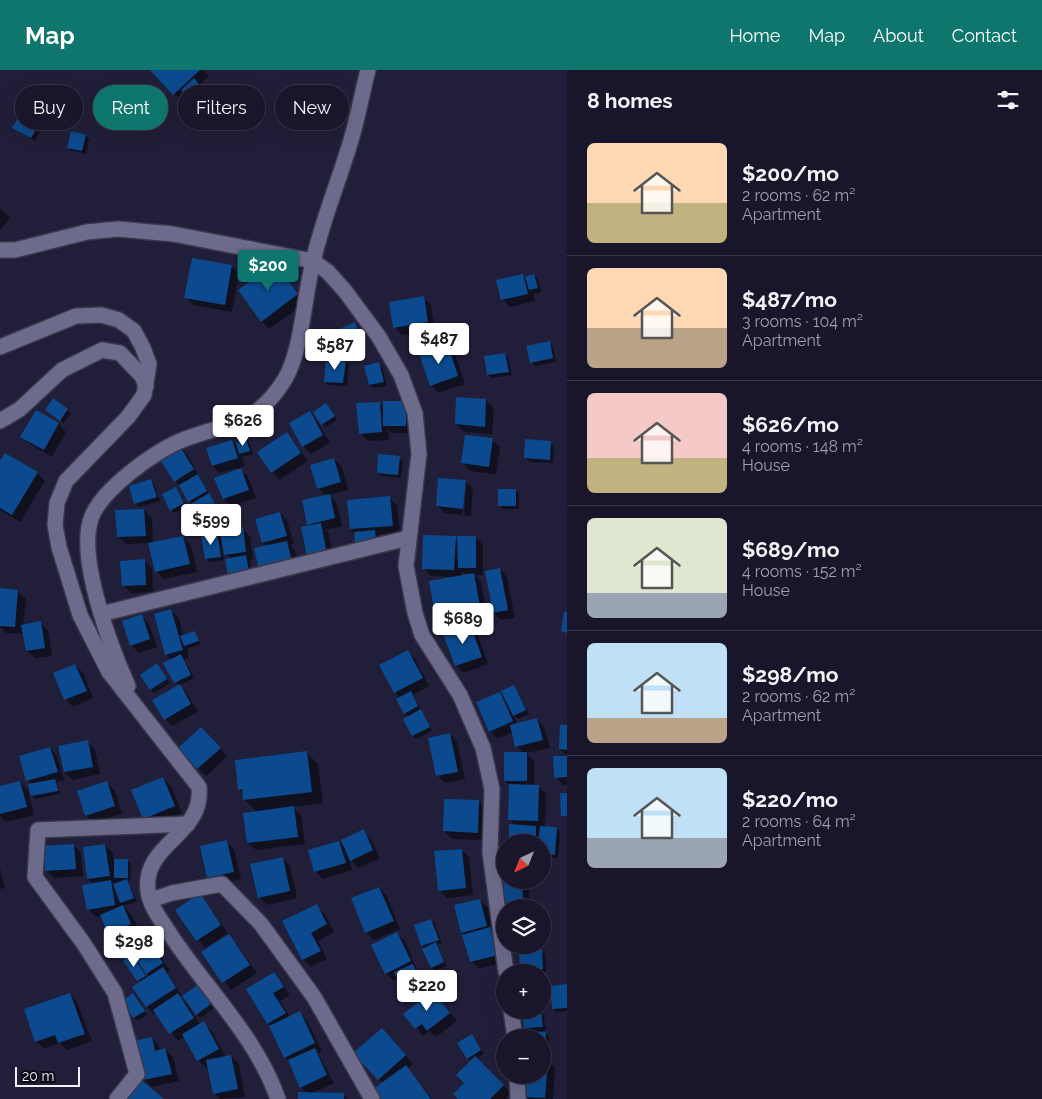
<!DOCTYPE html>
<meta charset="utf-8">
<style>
:root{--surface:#19162b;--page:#221f33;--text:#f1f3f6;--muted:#9f9fa9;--line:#373547;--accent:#0f766e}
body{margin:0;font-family:Raleway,sans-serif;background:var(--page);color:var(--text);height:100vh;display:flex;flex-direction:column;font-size:19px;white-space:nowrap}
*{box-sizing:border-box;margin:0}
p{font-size:16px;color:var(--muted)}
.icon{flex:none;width:28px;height:28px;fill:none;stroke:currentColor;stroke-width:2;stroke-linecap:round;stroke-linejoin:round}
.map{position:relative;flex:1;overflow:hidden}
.drawer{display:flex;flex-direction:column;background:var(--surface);width:475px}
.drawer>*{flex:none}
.hud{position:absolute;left:15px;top:15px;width:475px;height:45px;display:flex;gap:10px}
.needle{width:32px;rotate:223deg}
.tools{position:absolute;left:496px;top:764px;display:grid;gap:10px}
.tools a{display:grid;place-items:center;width:55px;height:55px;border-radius:50%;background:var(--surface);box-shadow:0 5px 20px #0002,0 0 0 1px var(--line);font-size:25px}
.scale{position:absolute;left:15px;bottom:12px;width:65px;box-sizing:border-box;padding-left:5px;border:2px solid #f2f2fd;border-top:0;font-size:14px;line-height:18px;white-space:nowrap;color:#f2f2fd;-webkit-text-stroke:4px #0b0a16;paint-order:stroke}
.price{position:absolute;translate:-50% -42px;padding:0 11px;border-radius:5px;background:#fff;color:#222;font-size:16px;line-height:32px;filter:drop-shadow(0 1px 2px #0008)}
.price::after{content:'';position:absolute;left:50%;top:30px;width:15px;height:11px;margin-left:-8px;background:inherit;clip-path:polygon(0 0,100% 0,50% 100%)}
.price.selected{background:var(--accent);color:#fff}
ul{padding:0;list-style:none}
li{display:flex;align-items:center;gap:15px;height:125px;padding:0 20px}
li+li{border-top:1px solid var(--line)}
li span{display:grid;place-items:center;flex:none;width:140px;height:100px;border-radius:8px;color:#555}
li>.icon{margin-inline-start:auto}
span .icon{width:60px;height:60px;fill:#fffc;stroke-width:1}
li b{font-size:21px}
h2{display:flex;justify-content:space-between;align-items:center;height:60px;padding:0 20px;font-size:21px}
.pill{padding:0 18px;border-radius:22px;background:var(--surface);box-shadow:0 5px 20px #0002,0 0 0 1px var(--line);font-size:18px;line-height:45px}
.pill.selected{background:var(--accent);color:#fff}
header{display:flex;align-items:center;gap:30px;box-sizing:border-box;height:70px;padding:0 25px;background:var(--accent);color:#fff}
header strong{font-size:24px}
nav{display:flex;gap:28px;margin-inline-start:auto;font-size:18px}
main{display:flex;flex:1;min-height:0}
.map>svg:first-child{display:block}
</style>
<header>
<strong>Map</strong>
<nav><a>Home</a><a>Map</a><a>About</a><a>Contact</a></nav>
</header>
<main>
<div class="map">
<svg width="567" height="1029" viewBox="0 0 567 1029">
<rect width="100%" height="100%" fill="#211e39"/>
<g fill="#0007" fill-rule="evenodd">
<polygon points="152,0 203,0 209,6 199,15 202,18 191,28 188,25 182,31"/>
<polygon points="40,52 43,55 35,71 14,58"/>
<polygon points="86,66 89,69 86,84 72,81 68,78"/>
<polygon points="0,138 10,148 0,160"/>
<polygon points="275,194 305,233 269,259 262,251"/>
<polygon points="231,196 239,204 232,242 193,235 186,228"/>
<polygon points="523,205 526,208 534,205 538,209 541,222 533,224 535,231 510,237 502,229"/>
<polygon points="423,228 431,235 435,260 402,265 395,257"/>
<polygon points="355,254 365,273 348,280 345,276"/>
<polygon points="549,272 553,276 556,292 535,296 531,292"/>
<polygon points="447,276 455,284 465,314 438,323 431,315"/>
<polygon points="505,284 508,288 512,305 492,308 488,305"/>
<polygon points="346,291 349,295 347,316 329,315 325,311"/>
<polygon points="379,294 382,297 387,316 374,318 370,315 366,297"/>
<polygon points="53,330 71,343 64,353 46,340"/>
<polygon points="486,330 494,338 492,364 464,362 456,354"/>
<polygon points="379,333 385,339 406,333 414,363 392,363 388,359 389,370 368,371 360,363"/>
<polygon points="330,338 337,350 326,357 322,353"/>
<polygon points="36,341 59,354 66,362 52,387 30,374 22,367"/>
<polygon points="310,343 317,351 330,373 311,384 303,376"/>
<polygon points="287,364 308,391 279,410 272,402"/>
<polygon points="492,370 500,377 496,404 470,401 463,393"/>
<polygon points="232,371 239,378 246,371 250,374 253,384 242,387 245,396 239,398 248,407 256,428 231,436 224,429 237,398 220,403 213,396 208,379"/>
<polygon points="550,372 554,376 553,393 529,392 525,388"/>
<polygon points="179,377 187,384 221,445 204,455 183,420 175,411"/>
<polygon points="399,388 403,391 401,408 382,406 378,403"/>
<polygon points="334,389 342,397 348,420 329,425 337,433 342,456 325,460 328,462 334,491 316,494 311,457 308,454 326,426 318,418"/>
<polygon points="0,394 37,403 45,411 20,452 0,440"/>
<polygon points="151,411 154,414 160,431 139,437 135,434 130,417"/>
<path d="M465 411 473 419 471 446 445 443 437 436ZM464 416H466L464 445H462Z"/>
<polygon points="176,419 187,437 174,443 171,440"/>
<polygon points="515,420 519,424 519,439 503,439 499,435"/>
<polygon points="389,428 397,435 400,463 378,465 379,474 360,476 351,459 348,431"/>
<polygon points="144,440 152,448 153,473 183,467 191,475 197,502 164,509 156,501 150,473 126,474 118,467"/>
<polygon points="280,443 287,451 294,474 290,475 295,480 299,500 263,473"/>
<polygon points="242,459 250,466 253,489 250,490 252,505 222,481 224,490 210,492 206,488 216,463 220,467 222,477 224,476"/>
<path d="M476 467 483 475V505H474L481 512 488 550 445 557 437 550 451 507 431 506 423 498 455 468 459 471ZM462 501 467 505 462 506Z"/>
<polygon points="144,491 152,498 153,522 131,523 123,515"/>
<polygon points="500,499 507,507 515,548 501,550 494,543"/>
<polygon points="1,520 18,521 26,529 23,556 40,553 48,560 52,586 35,588 27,581 24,564 6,563 0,557"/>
<polygon points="171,541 179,548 183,566 194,562 201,574 187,579 189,588 184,589 194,608 179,616 187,623 198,642 172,656 165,649 179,616 165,593 171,590 166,584"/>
<polygon points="142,546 149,554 157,577 139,583 131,575"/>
<polygon points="469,556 477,563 488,594 464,603 456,595"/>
<polygon points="407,581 415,589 429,616 413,625 432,661 416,669 413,666 409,647 405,643 400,628 395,622"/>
<polygon points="75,595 83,603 93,628 73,637 65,629"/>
<polygon points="157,595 170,613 154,623 141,605"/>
<polygon points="514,616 529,644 518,649 514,645 517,654 537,649 544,657 550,678 526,683 534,691 534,716 538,716 546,724 545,757 556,758 560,762 558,788 543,787 542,793 542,772 510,772 510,756 516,756 509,749 510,716 505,711 524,683 516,676 513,662 497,669 490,661 499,623 507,630"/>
<polygon points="567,656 567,686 560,679"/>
<polygon points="450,664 457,672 465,709 445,713 437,705"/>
<polygon points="209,666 227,686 206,706 180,678"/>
<polygon points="87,672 95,679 100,704 72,710 65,702 60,677"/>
<polygon points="50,678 57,686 64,710 56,712 60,724 35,729 32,725 32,715 27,710"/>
<polygon points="307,683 318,694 323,733 292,737 301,745 305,774 256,780 248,773 257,742 245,730 244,724 239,719"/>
<polygon points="567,687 567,715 563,715 556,707"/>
<polygon points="163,709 171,716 182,743 152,756 144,748"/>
<polygon points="20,712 28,720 34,745 6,752 0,746 0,717"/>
<polygon points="107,713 115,721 122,743 94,753 86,745"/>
<polygon points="478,731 486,739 485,770 452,769 444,761"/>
<polygon points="363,761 371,769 380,788 359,798 349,788 352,800 323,809 315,801 339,772 346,779"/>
<polygon points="226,771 234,779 241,809 216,815 208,808"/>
<polygon points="74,775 81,783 83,806 54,808 46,800"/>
<polygon points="105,775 113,783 114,791 128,791 131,794 130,811 128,811 137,832 123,836 131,844 146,872 148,871 156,879 170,901 167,903 182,926 180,927 187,934 197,917 214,938 200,948 190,935 188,936 200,954 203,953 211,960 226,987 231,986 239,994 245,1027 220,1029 214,1023 209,996 206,998 198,990 185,966 178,971 156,942 154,944 146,936 141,913 125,891 135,890 148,909 150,907 134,882 131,884 120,869 116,871 109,863 102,846 96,847 88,839 94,814 88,809"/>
<polygon points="462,780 469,787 473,825 447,828 439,820"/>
<polygon points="282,788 290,796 297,828 267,835 259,827"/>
<polygon points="0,798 5,818 0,819"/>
<polygon points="504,799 505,810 528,810 531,838 511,838 506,832"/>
<polygon points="379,818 387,826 400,859 374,870 366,862"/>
<polygon points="200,825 228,863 205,878 177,840"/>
<polygon points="480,830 488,838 505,892 479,899 471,891 465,865 462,862"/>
<polygon points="316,835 324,843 334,862 318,871 327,889 311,897 303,889"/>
<polygon points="431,850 435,854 442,873 437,875 447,896 435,901 432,897 415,856"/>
<polygon points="397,864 405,871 421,909 404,916 398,908 393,911 386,903"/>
<polygon points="229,865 257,903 231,920 203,882"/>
<polygon points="515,875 542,875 543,879 540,879 545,884 546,903 524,902 522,900 521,880"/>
<polygon points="274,903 290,925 280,931 290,947 300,943 307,951 322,981 318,983 334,1013 311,1024 343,1024 348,1029 300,1029 308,1024 301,1017 271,956 248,920"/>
<polygon points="542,908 547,912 549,936 542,937"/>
<polygon points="567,916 567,941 557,942 553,939"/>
<polygon points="433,922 457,951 436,967 430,961 423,966 405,944"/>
<polygon points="70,924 77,932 92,971 67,980 60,973 44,979 36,971"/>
<polygon points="137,928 147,945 138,951 134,947"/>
<polygon points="542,937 546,960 538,962 545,963 549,966 548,987 542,987 542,968 525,958 524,940 542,940"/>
<polygon points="390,967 413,994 408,998 432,1029 381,1029 383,1013 379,1009"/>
<polygon points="152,968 159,976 160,981 165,979 173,987 179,1011 152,1017 144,1010"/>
<polygon points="475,970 484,984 476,989 511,1023 505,1029 460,1029 471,992 468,988"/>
<polygon points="547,991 555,998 553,1029 529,1029 527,1026 528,1005 542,1005"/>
</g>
<g fill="#0b4a8e">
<polygon points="150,0 200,0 173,25"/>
<polygon points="194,8 199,14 187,26 181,20"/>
<polygon points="22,41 41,51 31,68 12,58"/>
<polygon points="71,61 86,65 82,81 67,78"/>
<polygon points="192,188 232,195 225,235 184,228"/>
<polygon points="275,193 298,224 261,252 238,220"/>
<polygon points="523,204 528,224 501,230 496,210"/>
<polygon points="534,204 538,218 529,220 525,207"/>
<polygon points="424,226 428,252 393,258 389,232"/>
<polygon points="355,252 362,270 343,277 337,260"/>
<polygon points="550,271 553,288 530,293 526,276"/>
<polygon points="448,275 458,306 430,316 419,284"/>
<polygon points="505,283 509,302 487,305 484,286"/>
<polygon points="326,288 346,290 343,313 324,312"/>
<polygon points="379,292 384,312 369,315 364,296"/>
<polygon points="456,327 486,329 485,357 455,354"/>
<polygon points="53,328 68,339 60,351 45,340"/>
<polygon points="383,331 407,331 406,356 383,356"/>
<polygon points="380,332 382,362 359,364 356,333"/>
<polygon points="326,333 335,346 321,355 313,342"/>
<polygon points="36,340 59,353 44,380 20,367"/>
<polygon points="310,341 323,365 302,377 289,353"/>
<polygon points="287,362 301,383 271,403 257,382"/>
<polygon points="465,365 493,368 489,397 461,393"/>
<polygon points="246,369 250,381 239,384 236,373"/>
<polygon points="525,369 551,371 550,390 524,388"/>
<polygon points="232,370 238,388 212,396 206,378"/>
<polygon points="179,375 194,399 174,412 159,388"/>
<polygon points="5,383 38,402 12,445 0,438 0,391"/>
<polygon points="378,384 400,386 398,405 377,403"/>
<polygon points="334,388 341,412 317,419 310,395"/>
<polygon points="241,398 249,420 223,429 214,408"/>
<polygon points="198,404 207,421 188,432 179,415"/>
<polygon points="438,408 466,410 463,439 436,436"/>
<polygon points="151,409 157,427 134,434 129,416"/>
<polygon points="176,417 184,433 170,441 162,424"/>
<rect x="498" y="419" width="18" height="17"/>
<polygon points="209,423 219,441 199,452 189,435"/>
<polygon points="330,424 335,448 307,455 302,430"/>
<polygon points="390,426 393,456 350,459 347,430"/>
<polygon points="144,439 146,466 117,467 115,440"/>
<polygon points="280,442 287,466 262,473 255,449"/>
<polygon points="321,453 327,484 307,487 301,457"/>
<polygon points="243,457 246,482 224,485 220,460"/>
<polygon points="375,460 376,471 355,473 354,462"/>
<polygon points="217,462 221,487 205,489 201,464"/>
<polygon points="423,465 456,466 454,500 422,499"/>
<polygon points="183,466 190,494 155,502 148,473"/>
<polygon points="457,466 476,466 476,498 458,498"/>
<polygon points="287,471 292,492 259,500 254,478"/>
<polygon points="246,485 249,502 228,506 225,489"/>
<polygon points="145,489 146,515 122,516 120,491"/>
<polygon points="500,498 508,540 493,543 485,501"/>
<polygon points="474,503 481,542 436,550 429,511"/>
<polygon points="0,518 18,520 15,557 0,556"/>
<polygon points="171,539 183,580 165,585 154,544"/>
<polygon points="564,542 567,542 567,563 561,561"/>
<polygon points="142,544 150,569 130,576 122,551"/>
<polygon points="41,551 45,578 26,581 21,555"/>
<polygon points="470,554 482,587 455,596 443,564"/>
<polygon points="195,561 199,571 184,576 180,566"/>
<polygon points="408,580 423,608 394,623 379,595"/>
<polygon points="181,584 191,605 174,613 163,593"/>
<polygon points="157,593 167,609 150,620 140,605"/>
<polygon points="75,594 87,621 64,630 53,603"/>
<polygon points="180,614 191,634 164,650 152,630"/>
<polygon points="514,615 526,640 513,646 501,621"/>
<polygon points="411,621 418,636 404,644 396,629"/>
<polygon points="500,622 513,651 489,662 476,632"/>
<polygon points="421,639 430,657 412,666 403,649"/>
<polygon points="537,648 543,670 515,677 510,655"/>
<polygon points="560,655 567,655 567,680 559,679"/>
<polygon points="201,657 221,678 197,699 178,678"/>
<polygon points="450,663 458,702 436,706 428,668"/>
<polygon points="88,670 93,697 64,702 58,676"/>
<polygon points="50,677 58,702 26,711 19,686"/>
<polygon points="307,681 312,722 243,730 242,719 238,720 235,690"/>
<rect x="504" y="682" width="23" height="29"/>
<polygon points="553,686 567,686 567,707 554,708"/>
<polygon points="163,707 175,736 143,749 131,720"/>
<polygon points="55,709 58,721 31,726 28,714"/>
<polygon points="20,711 27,737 0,744 0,716"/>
<polygon points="107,711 115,736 85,746 77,721"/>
<polygon points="509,714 539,715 538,751 508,750"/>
<polygon points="560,723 567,723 567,746 561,746"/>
<polygon points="444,729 479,730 478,763 443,761"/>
<polygon points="294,736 298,767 247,773 243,743"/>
<polygon points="509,754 536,756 536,772 509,772"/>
<polygon points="540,756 557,757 555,785 542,784 542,772 538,772"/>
<polygon points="364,759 373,780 350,791 341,770"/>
<polygon points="227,770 234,802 207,808 200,776"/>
<polygon points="339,771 346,793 314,802 308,780"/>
<polygon points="74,774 76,799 45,801 43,776"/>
<polygon points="105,774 110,806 87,809 83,777"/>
<polygon points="462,779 466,818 438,821 434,781"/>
<polygon points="283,787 290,821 258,828 250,794"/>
<rect x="114" y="789" width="14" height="19"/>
<polygon points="505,797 505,810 522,810 523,832 505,833 502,798"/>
<polygon points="127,809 134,828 120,833 113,814"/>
<polygon points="111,810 115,835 87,840 82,815"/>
<polygon points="379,817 394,851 365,863 351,828"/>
<polygon points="200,823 221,855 196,871 175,840"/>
<polygon points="480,829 487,856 461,863 454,835"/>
<polygon points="317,834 327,854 311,863 321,881 302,890 282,851"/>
<polygon points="123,835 131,854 108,864 100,845"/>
<polygon points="431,849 439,870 421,876 414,855"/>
<polygon points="490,857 498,885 470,892 462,865"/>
<polygon points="136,858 144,870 126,881 118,869"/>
<polygon points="397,862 411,891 385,904 371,875"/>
<polygon points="229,864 250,895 222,913 201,882"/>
<polygon points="148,870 163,893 146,904 131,880"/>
<polygon points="436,872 444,892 431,898 422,879"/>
<polygon points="542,879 543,899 520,901 519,880"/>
<polygon points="132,885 146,906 137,911 123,890"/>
<polygon points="413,894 418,905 399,913 394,902"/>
<polygon points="163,897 176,918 146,937 132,917"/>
<polygon points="274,902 284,917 273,923 286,943 267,954 246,919"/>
<polygon points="567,914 567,938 552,939 550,916"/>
<polygon points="197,915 211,934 196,945 182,926"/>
<polygon points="433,921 450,943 427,961 422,954 415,959 403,944"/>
<polygon points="70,923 85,964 58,973 55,965 35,972 24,939"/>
<polygon points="133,923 145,941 133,948 122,931"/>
<polygon points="178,923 194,948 169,964 153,940"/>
<polygon points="522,940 541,940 543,957 524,958"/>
<polygon points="300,941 315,973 284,988 269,956"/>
<polygon points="204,951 219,979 197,991 182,964"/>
<polygon points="382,958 406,985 378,1010 353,983"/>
<polygon points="528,961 546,962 545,984 542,984 542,968 528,968"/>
<polygon points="472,964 481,980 467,989 457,973"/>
<polygon points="152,967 155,981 165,978 172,1004 143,1010 134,971"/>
<polygon points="315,978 327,1005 300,1018 288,990"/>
<polygon points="231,985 238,1019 213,1024 206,990"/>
<polygon points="475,986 504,1015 490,1029 458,1029 453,1024 464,1013 456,1005"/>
<polygon points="542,989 548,989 545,1028 525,1027 526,1005 542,1005"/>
<polygon points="406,995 431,1029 380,1029 373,1019"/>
<polygon points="139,1008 164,1029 122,1029"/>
<polygon points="298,1022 344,1023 344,1029 298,1029"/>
</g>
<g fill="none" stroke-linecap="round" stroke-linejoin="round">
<defs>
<g id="street">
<polyline points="0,180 15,180 87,162 118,159 173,164 313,191 328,202 345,221 379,267 401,305 415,343 419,384 406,496 415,543 422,565 460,625 483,678 492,719 490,782 506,902"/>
<path d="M0 277 76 246 101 245 119 250 134 261 143 278 149 294 144 325 128 347 66 411 57 433 55 455 59 477 80 545 109 602 199 717C204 766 142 773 148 821 150 837 162 851 170 864 206 919 256 966 278 1029"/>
<polyline points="0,351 20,339 62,300 102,280 120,283 142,306 146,316"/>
<polyline points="101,544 408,468"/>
<path d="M128 616C111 578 79 493 90 452 97 422 157 379 185 369 230 352 257 355 285 309 302 280 304 227 313 192 322 151 339 111 351 70 358 47 362 23 368 0"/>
<polyline points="151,830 172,823 222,814 261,854 314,927 372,1029"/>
<polyline points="511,940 515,968"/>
<polyline points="517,1005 518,1029"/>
<polyline points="117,1029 137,1004 115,923 84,874 35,807 38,760 188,754"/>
</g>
</defs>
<use href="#street" stroke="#3a364b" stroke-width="18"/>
<use href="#street" stroke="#6d6b8b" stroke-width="15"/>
</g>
</svg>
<div class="tools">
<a><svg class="needle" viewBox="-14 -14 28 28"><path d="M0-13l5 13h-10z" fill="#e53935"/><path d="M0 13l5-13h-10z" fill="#9f9fa9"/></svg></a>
<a><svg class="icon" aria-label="layers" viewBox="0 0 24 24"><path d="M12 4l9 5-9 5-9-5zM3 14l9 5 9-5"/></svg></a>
<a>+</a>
<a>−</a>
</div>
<div class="scale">20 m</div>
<b class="price selected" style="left:268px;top:222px">$200</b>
<b class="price" style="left:439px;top:295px">$487</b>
<b class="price" style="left:335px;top:301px">$587</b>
<b class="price" style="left:243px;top:377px">$626</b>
<b class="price" style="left:211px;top:476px">$599</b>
<b class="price" style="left:463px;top:575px">$689</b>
<b class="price" style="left:134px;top:898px">$298</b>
<b class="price" style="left:427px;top:942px">$220</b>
<div class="hud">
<a class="pill">Buy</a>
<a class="pill selected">Rent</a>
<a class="pill">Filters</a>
<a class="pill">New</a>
</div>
</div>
<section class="drawer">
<h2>8 homes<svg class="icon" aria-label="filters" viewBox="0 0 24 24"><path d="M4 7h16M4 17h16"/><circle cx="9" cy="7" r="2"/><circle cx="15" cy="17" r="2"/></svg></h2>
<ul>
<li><span style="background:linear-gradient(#ffd9b3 60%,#c2b280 0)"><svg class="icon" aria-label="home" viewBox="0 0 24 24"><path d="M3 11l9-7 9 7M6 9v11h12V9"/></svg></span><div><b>$200/mo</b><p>2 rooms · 62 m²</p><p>Apartment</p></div></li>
<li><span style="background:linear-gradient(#ffd9b3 60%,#b9a48a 0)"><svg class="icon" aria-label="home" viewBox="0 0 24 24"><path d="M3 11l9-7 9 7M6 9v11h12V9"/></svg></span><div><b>$487/mo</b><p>3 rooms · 104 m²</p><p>Apartment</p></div></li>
<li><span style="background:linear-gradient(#f6c9c9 65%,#c2b280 0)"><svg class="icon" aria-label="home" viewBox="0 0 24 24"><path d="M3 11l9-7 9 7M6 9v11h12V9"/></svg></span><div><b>$626/mo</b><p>4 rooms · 148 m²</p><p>House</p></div></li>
<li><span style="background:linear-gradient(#dfe7d0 75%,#9aa5b1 0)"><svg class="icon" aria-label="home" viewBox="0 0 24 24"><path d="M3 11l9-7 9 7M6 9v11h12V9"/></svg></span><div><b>$689/mo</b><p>4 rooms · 152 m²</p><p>House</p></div></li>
<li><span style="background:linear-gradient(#bfe0f5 75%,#b9a48a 0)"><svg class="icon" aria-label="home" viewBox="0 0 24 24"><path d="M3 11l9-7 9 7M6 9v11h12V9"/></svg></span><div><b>$298/mo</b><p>2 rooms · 62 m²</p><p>Apartment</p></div></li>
<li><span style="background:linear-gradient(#bfe0f5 70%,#9aa5b1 0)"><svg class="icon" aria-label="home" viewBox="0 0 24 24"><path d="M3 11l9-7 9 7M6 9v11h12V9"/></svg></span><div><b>$220/mo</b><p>2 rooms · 64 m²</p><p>Apartment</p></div></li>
</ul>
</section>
</main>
